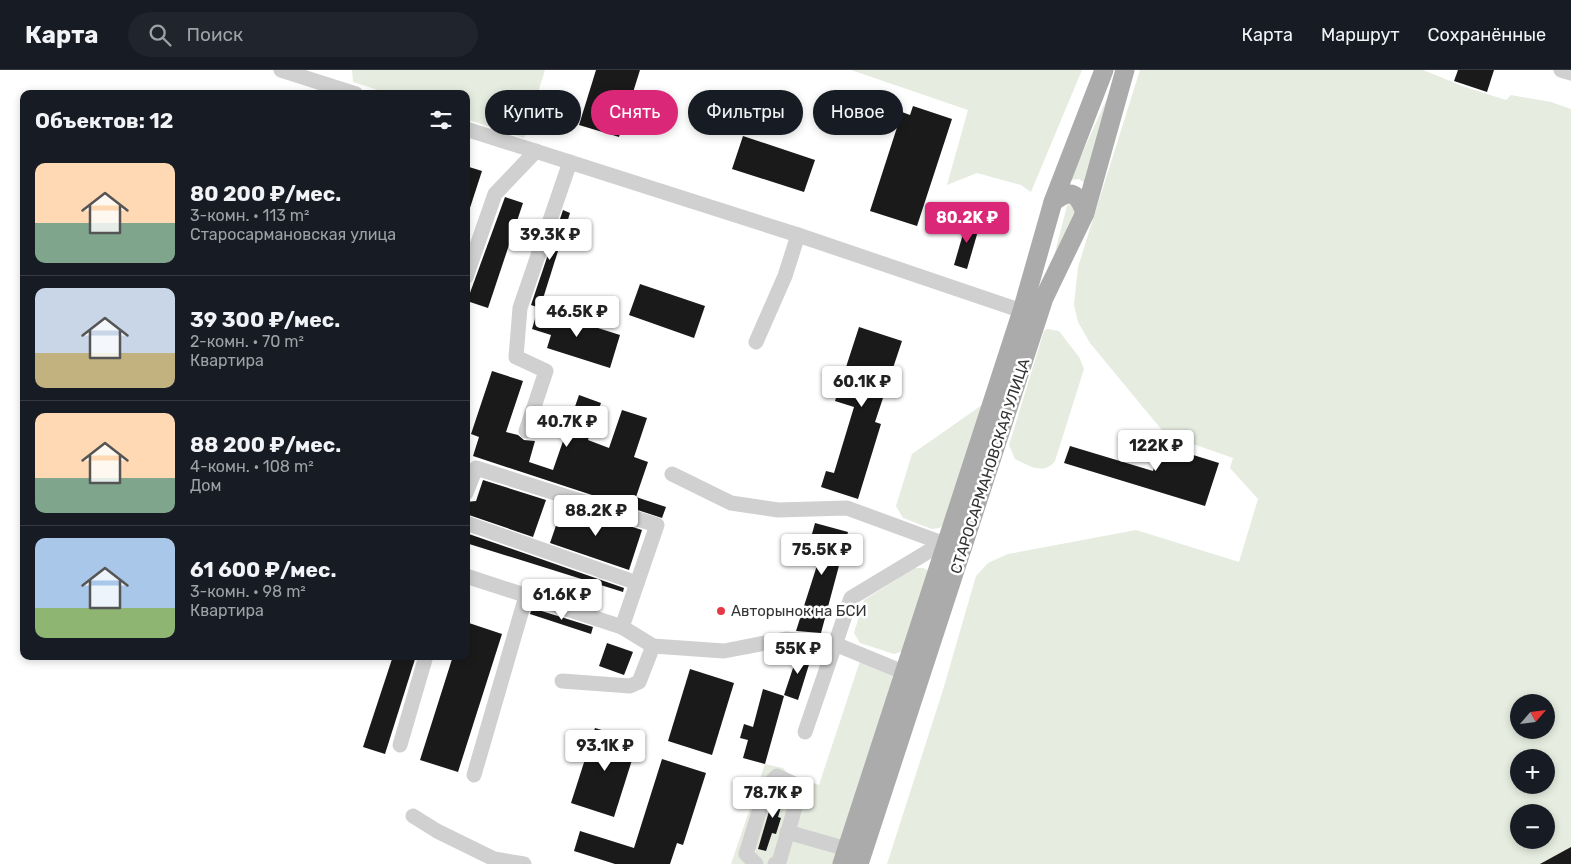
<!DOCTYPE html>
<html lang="ru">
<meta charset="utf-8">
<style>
:root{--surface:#171b24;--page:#20242c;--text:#f1f3f6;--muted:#9ea1a6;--line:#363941;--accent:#db2777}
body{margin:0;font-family:Rubik,sans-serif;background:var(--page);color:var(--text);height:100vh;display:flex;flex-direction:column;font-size:19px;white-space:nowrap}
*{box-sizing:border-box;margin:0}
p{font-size:16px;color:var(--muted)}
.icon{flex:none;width:28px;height:28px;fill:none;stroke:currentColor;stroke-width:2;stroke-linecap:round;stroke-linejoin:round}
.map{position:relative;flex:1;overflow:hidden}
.side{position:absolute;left:20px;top:20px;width:450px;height:570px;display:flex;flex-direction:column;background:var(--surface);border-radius:10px;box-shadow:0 2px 8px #0003}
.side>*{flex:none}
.hud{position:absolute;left:485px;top:20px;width:475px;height:45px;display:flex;gap:10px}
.needle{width:32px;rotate:62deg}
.tools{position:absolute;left:1510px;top:624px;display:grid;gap:10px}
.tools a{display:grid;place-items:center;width:45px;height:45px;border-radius:50%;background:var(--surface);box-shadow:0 2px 8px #0003;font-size:25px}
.price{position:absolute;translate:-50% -42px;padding:0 11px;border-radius:5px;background:#fff;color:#222;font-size:16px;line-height:32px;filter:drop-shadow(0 1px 2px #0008)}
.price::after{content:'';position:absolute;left:50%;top:30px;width:15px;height:11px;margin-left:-8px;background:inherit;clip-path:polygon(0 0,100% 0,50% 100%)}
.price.selected{background:var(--accent);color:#fff}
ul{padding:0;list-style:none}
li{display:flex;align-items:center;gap:15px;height:125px;padding:0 15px}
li+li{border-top:1px solid var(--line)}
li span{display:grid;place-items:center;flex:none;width:140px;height:100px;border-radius:10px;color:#555}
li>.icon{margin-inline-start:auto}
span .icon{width:60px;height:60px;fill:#fffc;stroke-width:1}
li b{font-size:21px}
h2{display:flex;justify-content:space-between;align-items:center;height:60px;padding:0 15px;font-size:21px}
.chip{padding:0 18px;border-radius:22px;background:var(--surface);box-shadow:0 2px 8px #0003;font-size:18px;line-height:45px}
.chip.selected{background:var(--accent);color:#fff}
header{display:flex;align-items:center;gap:30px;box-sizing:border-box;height:70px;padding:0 25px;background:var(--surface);border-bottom:1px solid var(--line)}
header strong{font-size:24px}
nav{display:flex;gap:28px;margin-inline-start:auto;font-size:18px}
.search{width:350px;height:45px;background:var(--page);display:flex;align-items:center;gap:12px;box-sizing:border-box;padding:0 18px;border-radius:28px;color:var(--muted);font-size:19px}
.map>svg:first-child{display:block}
</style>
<header>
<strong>Карта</strong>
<div class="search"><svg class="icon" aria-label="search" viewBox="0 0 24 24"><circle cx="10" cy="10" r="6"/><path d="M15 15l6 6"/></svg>Поиск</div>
<nav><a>Карта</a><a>Маршрут</a><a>Сохранённые</a></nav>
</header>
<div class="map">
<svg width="1571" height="794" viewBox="0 0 1571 794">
<rect width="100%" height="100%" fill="#fff"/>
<g fill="#e6ecdf" fill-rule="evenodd">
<polygon points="352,0 545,0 524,68 466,49 466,24 390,24 353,12"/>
<polygon points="851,0 1082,0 1031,122 1021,115 977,103 947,115 968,40"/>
<path d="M1140 0H1423L1465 17 1506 30 1511 25 1551 32 1571 39V794H887L943 620 976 506 988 493 1008 484 1136 460 1239 492 1258 429 1230 398 1233 388 1173 367 1161 359 1090 273 1078 252 1074 235 1078 197ZM1519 632H1546V660H1519ZM1519 688H1546V715H1519ZM1519 742H1546V770H1519Z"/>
<polygon points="1109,24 1086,114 1079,109 1070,110"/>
<polygon points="1072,132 1078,139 1046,217 1067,136"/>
<path d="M1047 259 1059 261 1079 287 1084 299 1055 391C1044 406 1028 395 1015 389L1009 375 1044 261Z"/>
<polygon points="982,335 944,453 940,458 932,459 903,448 896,436 912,384"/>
<polygon points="915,498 923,498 929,501 906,580 894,584 860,573 854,563 864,530"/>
<polygon points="860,591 889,599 896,615 835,794 731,794 765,694 783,698 790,706 819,715"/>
</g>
<g fill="#1a1a1a">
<polygon points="596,0 640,0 619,67 579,55"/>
<polygon points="1458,0 1494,0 1487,22 1454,11"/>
<polygon points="913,36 952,49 917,156 870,141 902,42 910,45"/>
<polygon points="743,66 815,90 804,122 732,99"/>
<polygon points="466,96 482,101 468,144 466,143"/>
<polygon points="505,127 523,133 488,238 467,231"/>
<polygon points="563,140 570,143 540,238 531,235"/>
<polygon points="967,150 980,154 967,199 954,195"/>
<polygon points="640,214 705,236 694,268 629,245"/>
<polygon points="538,239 620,265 610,298 547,278 551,265 532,259"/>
<polygon points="859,257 902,271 875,352 881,354 858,429 821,417 826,401 834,403 854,337 835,331"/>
<polygon points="492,301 523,311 506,362 518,365 524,370 535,371 529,392 553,400 579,325 601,333 588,370 609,378 622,340 647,348 634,387 648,392 636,427 666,437 662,448 473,386 479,367 471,364"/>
<polygon points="1161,375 1219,393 1205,436 1064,393 1070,376 1153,401"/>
<polygon points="483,410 546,430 533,467 466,444 466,432 476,431"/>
<polygon points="563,435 642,460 629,500 550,473"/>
<polygon points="815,453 848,462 821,563 796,561 820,486 807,482"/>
<polygon points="466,463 624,518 623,522 466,473"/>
<polygon points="532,538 593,557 591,564 530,544"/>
<polygon points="466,552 502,564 458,702 420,690 453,586 466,586"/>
<polygon points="607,573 633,582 624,605 599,596"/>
<polygon points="799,580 809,581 809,583 812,585 798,630 784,625"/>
<polygon points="393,586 416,586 385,684 363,677"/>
<polygon points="690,599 734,613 712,685 668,671"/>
<polygon points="763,619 784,626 765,694 743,688 748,670 740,668 744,654 753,657"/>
<polygon points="595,658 638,671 614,747 571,733"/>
<polygon points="662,689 706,703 683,775 677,773 670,794 615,794 574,781 580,761 634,778"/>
<polygon points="779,717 786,720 778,747 781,748 776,764 772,763 766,781 758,779 775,721"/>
<polygon points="1571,777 1571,794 1540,794"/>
</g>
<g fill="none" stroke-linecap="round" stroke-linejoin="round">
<g stroke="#d0d0d0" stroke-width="15">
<polyline points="281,0 356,24"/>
<polyline points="1561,0 1571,3"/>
<polyline points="466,59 798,165 1022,241"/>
<polyline points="466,207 495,124 536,81"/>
<polyline points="756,272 785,206 798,165"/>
<polyline points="526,361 546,301 516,287 520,238 570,92"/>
<polyline points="672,404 731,433 778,440 847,438 945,474"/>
<polyline points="466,423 476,398 657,455 622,557 466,506"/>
<polyline points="466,453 637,513"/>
<polyline points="622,557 653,576 724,581 786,569 835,574 903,602"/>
<polyline points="562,611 630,616 639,612 653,576"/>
<polyline points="805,662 851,528 929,481 945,474"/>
<polyline points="400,675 426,586"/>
<polyline points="474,705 526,526"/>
<polyline points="413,746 437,761 494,789 524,794"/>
<polyline points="787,762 847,779"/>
<polyline points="756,794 746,784 767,716 777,706 801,717 779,792 775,794"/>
</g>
<g stroke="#ababab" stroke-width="19">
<path d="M1053 132C1071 118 1078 123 1085 143"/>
<polyline points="842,794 1022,241 1053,132 1104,0"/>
<polyline points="859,794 1044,228 1085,143 1125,0"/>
</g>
</g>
<circle fill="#e63946" stroke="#fff" stroke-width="2" cx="721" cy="541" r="5"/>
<g text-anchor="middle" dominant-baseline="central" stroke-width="5" stroke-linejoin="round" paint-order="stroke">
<g font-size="15" fill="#333" stroke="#fff">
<text transform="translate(990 396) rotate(-72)">СТАРОСАРМАНОВСКАЯ УЛИЦА</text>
</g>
<g font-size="15" fill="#333" stroke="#fff" text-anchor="start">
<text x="731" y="541">Авторынок на БСИ</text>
</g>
</g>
</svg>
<div class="tools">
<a><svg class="needle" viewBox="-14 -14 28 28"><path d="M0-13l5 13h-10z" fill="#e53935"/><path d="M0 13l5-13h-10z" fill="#9ea1a6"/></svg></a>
<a>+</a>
<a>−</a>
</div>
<b class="price selected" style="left:967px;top:174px">80.2K ₽</b>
<b class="price" style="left:550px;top:191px">39.3K ₽</b>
<b class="price" style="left:577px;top:268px">46.5K ₽</b>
<b class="price" style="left:862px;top:338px">60.1K ₽</b>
<b class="price" style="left:567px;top:378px">40.7K ₽</b>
<b class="price" style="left:1156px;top:402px">122K ₽</b>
<b class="price" style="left:596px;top:467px">88.2K ₽</b>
<b class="price" style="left:822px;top:506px">75.5K ₽</b>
<b class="price" style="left:562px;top:551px">61.6K ₽</b>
<b class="price" style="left:798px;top:605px">55K ₽</b>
<b class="price" style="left:605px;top:702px">93.1K ₽</b>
<b class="price" style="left:773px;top:749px">78.7K ₽</b>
<div class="hud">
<a class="chip">Купить</a>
<a class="chip selected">Снять</a>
<a class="chip">Фильтры</a>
<a class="chip">Новое</a>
</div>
<section class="side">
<h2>Объектов: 12<svg class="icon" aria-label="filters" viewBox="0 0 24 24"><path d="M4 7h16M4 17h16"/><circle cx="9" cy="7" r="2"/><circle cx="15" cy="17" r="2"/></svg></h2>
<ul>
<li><span style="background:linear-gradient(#ffd9b3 60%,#7fa58c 0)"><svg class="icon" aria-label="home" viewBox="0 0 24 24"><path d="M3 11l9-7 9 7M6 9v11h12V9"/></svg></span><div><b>80 200 ₽/мес.</b><p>3-комн. · 113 m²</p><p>Старосармановская улица</p></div></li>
<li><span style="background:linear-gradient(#c9d6e8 65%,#c2b280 0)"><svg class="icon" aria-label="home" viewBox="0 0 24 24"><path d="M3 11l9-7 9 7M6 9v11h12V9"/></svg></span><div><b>39 300 ₽/мес.</b><p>2-комн. · 70 m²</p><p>Квартира</p></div></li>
<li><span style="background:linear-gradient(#ffd9b3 65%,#7fa58c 0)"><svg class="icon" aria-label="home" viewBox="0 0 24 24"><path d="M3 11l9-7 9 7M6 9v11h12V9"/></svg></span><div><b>88 200 ₽/мес.</b><p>4-комн. · 108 m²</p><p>Дом</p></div></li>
<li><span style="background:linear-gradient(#a9c7e8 70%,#8fb573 0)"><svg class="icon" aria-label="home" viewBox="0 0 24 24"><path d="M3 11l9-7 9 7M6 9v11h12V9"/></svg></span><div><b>61 600 ₽/мес.</b><p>3-комн. · 98 m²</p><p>Квартира</p></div></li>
</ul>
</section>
</div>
